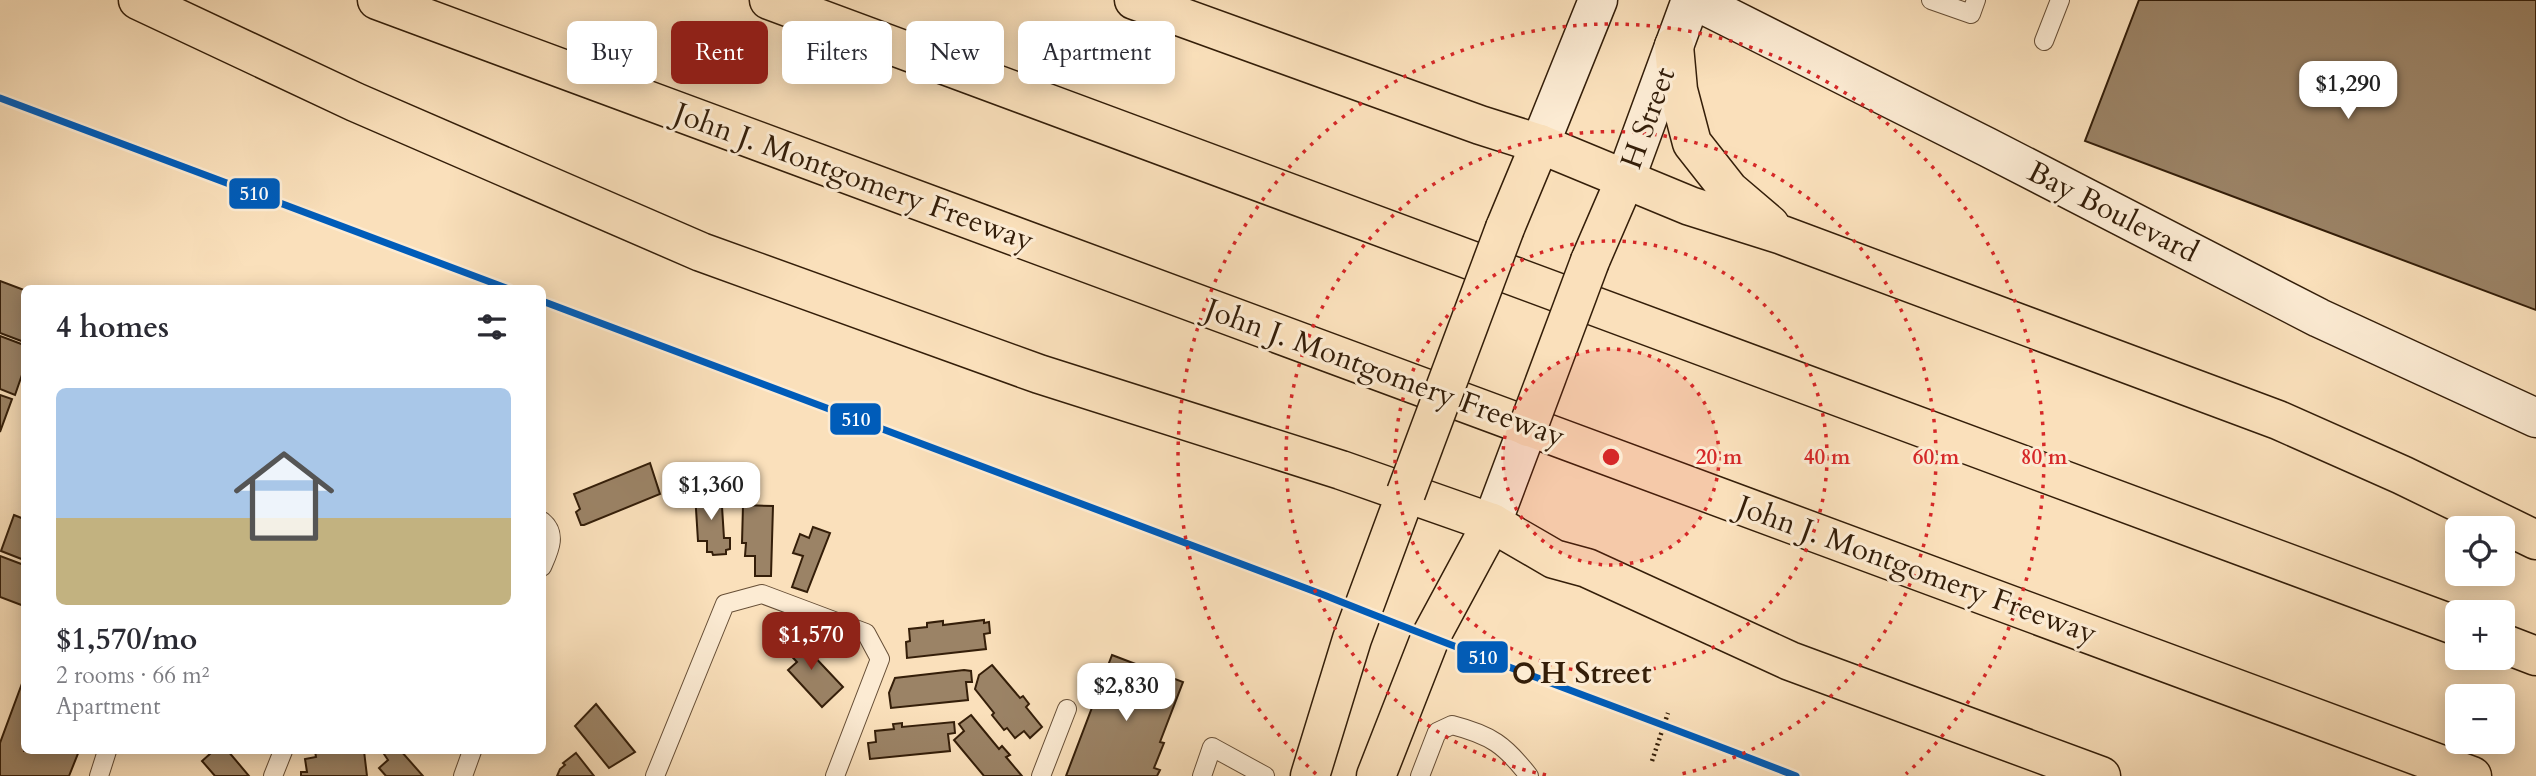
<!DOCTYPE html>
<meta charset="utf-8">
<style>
:root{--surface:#fff;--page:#f7f7f7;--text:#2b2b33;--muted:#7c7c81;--accent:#8f2418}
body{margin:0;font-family:Cardo,serif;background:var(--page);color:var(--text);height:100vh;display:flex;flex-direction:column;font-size:26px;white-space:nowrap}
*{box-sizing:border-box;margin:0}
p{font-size:23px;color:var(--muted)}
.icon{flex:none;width:38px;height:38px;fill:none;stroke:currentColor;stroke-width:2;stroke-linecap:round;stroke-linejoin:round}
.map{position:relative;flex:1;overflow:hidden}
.sheet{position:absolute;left:21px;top:285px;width:525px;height:469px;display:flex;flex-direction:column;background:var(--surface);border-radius:10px;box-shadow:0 4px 18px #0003}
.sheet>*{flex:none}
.top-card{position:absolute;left:567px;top:21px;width:665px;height:63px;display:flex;gap:14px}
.tools{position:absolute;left:2445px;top:516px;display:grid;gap:14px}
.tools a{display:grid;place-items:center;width:70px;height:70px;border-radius:10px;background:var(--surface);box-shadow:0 4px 18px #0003;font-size:35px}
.price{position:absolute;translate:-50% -60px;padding:0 16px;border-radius:14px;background:#fff;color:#222;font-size:23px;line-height:46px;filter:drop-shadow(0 2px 4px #0008)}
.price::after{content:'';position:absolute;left:50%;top:42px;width:21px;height:16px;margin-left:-10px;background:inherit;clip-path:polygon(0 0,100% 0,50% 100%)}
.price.selected{background:var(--accent);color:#fff}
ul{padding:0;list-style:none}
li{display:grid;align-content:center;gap:14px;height:371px;padding:0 35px}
li span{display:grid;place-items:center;height:217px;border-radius:10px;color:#555}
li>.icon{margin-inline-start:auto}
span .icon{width:126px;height:126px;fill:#fffc;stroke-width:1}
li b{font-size:30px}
h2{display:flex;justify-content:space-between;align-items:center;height:84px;padding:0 35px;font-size:30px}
.tag{padding:0 24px;border-radius:10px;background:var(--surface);box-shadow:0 4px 18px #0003;font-size:24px;line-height:63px}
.tag.selected{background:var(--accent);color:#fff}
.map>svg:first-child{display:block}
</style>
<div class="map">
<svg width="2536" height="776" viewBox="0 0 2536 776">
<rect width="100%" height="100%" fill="#fae0bb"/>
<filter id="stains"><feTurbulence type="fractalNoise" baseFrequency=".00286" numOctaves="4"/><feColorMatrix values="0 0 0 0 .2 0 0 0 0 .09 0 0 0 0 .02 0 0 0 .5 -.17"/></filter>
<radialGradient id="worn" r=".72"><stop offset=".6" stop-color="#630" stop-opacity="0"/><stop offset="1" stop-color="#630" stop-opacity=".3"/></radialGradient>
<g fill="#9b8366" stroke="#341e09" stroke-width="2">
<polygon points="2139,0 2536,0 2536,310 2085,141"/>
<polygon points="0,281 24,290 24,342 0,333"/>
<polygon points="0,336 24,345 24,369 15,395 0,389"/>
<polygon points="0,395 12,399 0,432"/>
<polygon points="650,463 660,494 584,525 581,525 576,512 580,509 574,494"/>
<polygon points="721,491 724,538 730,538 730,549 726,550 726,554 713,555 712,552 707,552 707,541 698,541 695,493"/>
<polygon points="743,505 773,506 771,576 755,576 755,556 745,556 746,543 742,543"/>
<polygon points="14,515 24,519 24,560 1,551"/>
<polygon points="813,527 830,533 807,592 792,587 803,556 793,553 800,534 809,538"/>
<polygon points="0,556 24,565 24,606 0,597"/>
<polygon points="984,620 984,623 989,622 990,633 984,634 986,649 907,658 906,642 910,641 909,629 927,627 927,623 943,621 943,625"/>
<polygon points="793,634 843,687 822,707 788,670 797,662 781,645"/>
<polygon points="1112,655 1183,682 1160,742 1164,743 1154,768 1160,770 1157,776 1066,776"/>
<polygon points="992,665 1020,698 1023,696 1029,704 1026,707 1042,727 1030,738 1024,731 1015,738 1007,728 1004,730 992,715 994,713 975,689 979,675"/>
<polygon points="964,670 971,671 972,682 966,682 968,700 891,708 889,693 895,678"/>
<polygon points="24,678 24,751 79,751 69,776 0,776 0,743"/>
<polygon points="596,704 635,752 609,768 575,726"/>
<polygon points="971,715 999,749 1002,746 1010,755 1006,757 1022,776 984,776 954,740 964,731 959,724"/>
<polygon points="954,722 955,733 948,734 950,751 870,759 868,743 876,742 875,731 894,729 893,724 902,723 902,727"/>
<polygon points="210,751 228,751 249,776 215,776 202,761 211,753"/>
<polygon points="315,751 364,751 367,776 301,776 301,772 307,772 305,759 316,757"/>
<polygon points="382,751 401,751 423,776 386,776 379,768 388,760"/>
<polygon points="576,753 594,776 557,776 560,769 565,765 563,763"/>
</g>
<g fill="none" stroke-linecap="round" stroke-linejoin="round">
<defs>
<g id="lane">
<polyline points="1931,0 1971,14 1976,0"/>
<polyline points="2044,41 2060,0"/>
<path d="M542 521C558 534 549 551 542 567"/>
<polyline points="99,776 107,751"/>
<polyline points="273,776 283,751"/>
<polyline points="463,776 472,751"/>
<polyline points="655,776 725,604 762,594 866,633 880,659 835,776"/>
<polyline points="1041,776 1067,709"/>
<polyline points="1202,776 1212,747 1265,776"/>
<path d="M1420 776 1437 732 1452 725C1491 735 1505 745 1529 776"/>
</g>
<g id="secondary">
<polyline points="1694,0 1987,147 2319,318 2536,418"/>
<polyline points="1540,144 1598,0"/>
<polyline points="1625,180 1691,0"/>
<polyline points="1492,523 1528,427"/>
</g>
<g id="primary">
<polyline points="1505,228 1540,144"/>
<polyline points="1590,261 1625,180"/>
<polyline points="1310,776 1352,639 1406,493"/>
<polyline points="1376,776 1430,638 1492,523"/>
</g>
<g id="highway">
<polyline points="138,0 355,102 701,252 1039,374 1341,470 1492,523 1554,559 1587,568 1790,661 2101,776"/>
<polyline points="377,0 2472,776"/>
<polyline points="769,0 2457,626"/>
<polyline points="1134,0 1480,125 1540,144 1690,206 1782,235 2278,420 2402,475 2536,540"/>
<polyline points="1674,46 1678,90 1692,143 1729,190 1770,225"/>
<polyline points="2502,643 2536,656"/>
</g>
</defs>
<use href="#lane" stroke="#664e36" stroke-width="20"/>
<use href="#secondary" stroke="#341e09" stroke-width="41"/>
<use href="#primary" stroke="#341e09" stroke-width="41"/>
<use href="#highway" stroke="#341e09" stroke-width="41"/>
<polyline stroke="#341e09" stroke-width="4.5" stroke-dasharray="2 3.5" stroke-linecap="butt" points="1652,761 1668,713"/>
<use href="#lane" stroke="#fcebd3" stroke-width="18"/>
<use href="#secondary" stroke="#fcebd3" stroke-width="38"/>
<use href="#primary" stroke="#fae0bb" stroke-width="38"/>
<use href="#highway" stroke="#fae0bb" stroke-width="38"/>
<defs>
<g id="primary-bridge">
<polyline points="1528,427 1590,261"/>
<polyline points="1406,493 1505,228"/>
</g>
</defs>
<use href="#primary-bridge" stroke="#341e09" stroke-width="41" stroke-linecap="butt"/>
<use href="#primary-bridge" stroke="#fae0bb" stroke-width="38"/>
<defs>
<g id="rail-1">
<polyline points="0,98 509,289"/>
<path d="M542 301 1324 595C1480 658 1639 715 1796 776"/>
</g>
</defs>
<use href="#rail-1" stroke="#fcebd3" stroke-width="12"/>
<use href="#rail-1" stroke="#005cb9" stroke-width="7"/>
</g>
<circle cx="1611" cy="457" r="108" fill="#d62828" fill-opacity=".12"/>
<g fill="none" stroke="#d62828" stroke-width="3.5" stroke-dasharray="3.5 7">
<circle cx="1611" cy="457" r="108"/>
<circle cx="1611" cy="457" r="216"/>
<path d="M1546 775A325 325 0 1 1 1676 775"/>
<path d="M1316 774A433 433 0 1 1 1906 774"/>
</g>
<circle fill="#fcebd3" stroke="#341e09" stroke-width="3.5" cx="1524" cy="673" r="9"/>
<g text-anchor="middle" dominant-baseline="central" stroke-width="6" stroke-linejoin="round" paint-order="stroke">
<g font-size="30" fill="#341e09" stroke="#fcebd3">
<text transform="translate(1648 118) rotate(-70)">H Street</text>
<text transform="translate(854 177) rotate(20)">John J. Montgomery Freeway</text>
<text transform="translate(2113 212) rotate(27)">Bay Boulevard</text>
<text transform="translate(1385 373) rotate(20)">John J. Montgomery Freeway</text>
<text transform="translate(1917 570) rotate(20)">John J. Montgomery Freeway</text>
</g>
<g font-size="30" font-weight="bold" fill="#341e09" stroke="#fcebd3" text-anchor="start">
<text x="1540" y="673">H Street</text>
</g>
</g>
<circle cx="1611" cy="457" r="10" fill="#d62828" stroke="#fcebd3" stroke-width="3.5"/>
<g font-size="21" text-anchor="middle" font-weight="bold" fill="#d62828" stroke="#fcebd3" stroke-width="6" stroke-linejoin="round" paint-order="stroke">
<text x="1719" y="464">20 m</text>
<text x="1827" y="464">40 m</text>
<text x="1936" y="464">60 m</text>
<text x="2044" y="464">80 m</text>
</g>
<g stroke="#fcebd3" stroke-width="2.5">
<rect x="228" y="177" width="53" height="33" rx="7" fill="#005cb9"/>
<rect x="829" y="402" width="53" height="34" rx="7" fill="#005cb9"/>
<rect x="1456" y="640" width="53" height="34" rx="7" fill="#005cb9"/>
</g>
<g font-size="19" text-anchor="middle" font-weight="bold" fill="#fff">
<text x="254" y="200">510</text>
<text x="856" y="426">510</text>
<text x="1483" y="664">510</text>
</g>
<rect width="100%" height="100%" filter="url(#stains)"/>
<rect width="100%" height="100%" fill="url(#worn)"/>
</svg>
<div class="tools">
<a><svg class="icon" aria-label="locate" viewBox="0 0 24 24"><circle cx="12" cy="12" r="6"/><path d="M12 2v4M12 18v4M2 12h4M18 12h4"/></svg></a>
<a>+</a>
<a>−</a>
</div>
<b class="price" style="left:2348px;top:121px">$1,290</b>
<b class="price" style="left:711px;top:522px">$1,360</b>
<b class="price selected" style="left:811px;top:672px">$1,570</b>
<b class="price" style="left:1126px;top:723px">$2,830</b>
<div class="top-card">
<a class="tag">Buy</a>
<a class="tag selected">Rent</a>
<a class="tag">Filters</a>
<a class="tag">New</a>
<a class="tag">Apartment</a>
</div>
<section class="sheet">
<h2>4 homes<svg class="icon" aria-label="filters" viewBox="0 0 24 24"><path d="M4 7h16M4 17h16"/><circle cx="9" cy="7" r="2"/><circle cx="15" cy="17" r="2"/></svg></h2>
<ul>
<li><span style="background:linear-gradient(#a9c7e8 60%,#c2b280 0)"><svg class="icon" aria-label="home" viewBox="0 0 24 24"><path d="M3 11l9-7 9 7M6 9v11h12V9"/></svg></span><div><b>$1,570/mo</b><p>2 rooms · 66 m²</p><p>Apartment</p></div></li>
</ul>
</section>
</div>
